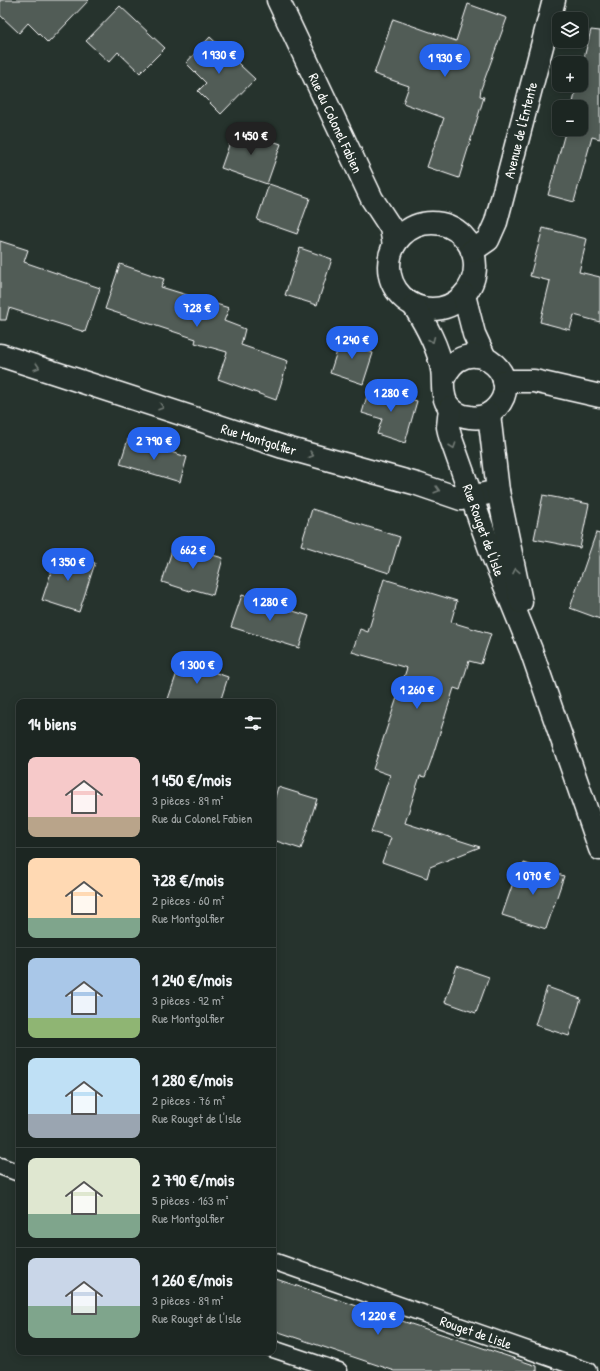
<!DOCTYPE html>
<html lang="fr">
<meta charset="utf-8">
<style>
:root{--surface:#1c2622;--page:#252e2a;--text:#f1f3f6;--muted:#a0a5a5;--line:#3a4340;--accent:#2563eb}
body{margin:0;font-family:"Patrick Hand",sans-serif;background:var(--page);color:var(--text);height:100vh;display:flex;flex-direction:column;font-size:15px;white-space:nowrap}
*{box-sizing:border-box;margin:0}
p{font-size:13px;color:var(--muted)}
.icon{flex:none;width:22px;height:22px;fill:none;stroke:currentColor;stroke-width:2;stroke-linecap:round;stroke-linejoin:round}
.map{position:relative;flex:1;overflow:hidden}
.details{position:absolute;left:16px;top:699px;width:260px;height:656px;display:flex;flex-direction:column;background:var(--surface);border-radius:8px;box-shadow:0 2px 10px #0003,0 0 0 1px var(--line)}
.details>*{flex:none}
.controls{position:absolute;left:552px;top:12px;display:grid;gap:8px}
.controls a{display:grid;place-items:center;width:36px;height:36px;border-radius:8px;background:var(--surface);box-shadow:0 2px 10px #0003,0 0 0 1px var(--line);font-size:20px}
.price{position:absolute;translate:-50% -34px;padding:0 9px;border-radius:14px;background:var(--accent);color:#fff;font-size:13px;line-height:26px;filter:drop-shadow(0 1px 2px #0008)}
.price::after{content:'';position:absolute;left:50%;top:24px;width:12px;height:9px;margin-left:-6px;background:inherit;clip-path:polygon(0 0,100% 0,50% 100%)}
.price.current{background:#222;color:#fff}
ul{padding:0;list-style:none}
li{display:flex;align-items:center;gap:12px;height:100px;padding:0 12px}
li+li{border-top:1px solid var(--line)}
li span{display:grid;place-items:center;flex:none;width:112px;height:80px;border-radius:8px;color:#555}
li>.icon{margin-inline-start:auto}
span .icon{width:48px;height:48px;fill:#fffc;stroke-width:1}
li b{font-size:17px}
h2{display:flex;justify-content:space-between;align-items:center;height:48px;padding:0 12px;font-size:17px}
.map>svg:first-child{display:block}
</style>
<div class="map">
<svg width="600" height="1371" viewBox="0 0 600 1371">
<rect width="100%" height="100%" fill="#26332d"/>
<filter id="ink" filterUnits="userSpaceOnUse"><feTurbulence type="fractalNoise" baseFrequency=".025" numOctaves="2"/><feDisplacementMap in="SourceGraphic" scale="8" xChannelSelector="R" yChannelSelector="G"/><feConvolveMatrix kernelMatrix="1 2 1 2 8 2 1 2 1" color-interpolation-filters="sRGB"/></filter>
<g filter="url(#ink)">
<g fill="#515c57" stroke="#fff">
<polygon points="0,0 89,0 48,43 28,23 19,33 0,15"/>
<polygon points="468,4 507,18 481,89 480,96 484,97 459,178 427,167 444,118 403,103 409,86 374,74 393,19 456,41"/>
<polygon points="120,6 165,48 140,73 118,52 109,62 86,41"/>
<polygon points="591,30 600,31 600,139 592,137 574,202 548,195 566,129 581,129 581,107 572,107 577,85 581,85 581,70"/>
<polygon points="210,37 255,79 221,114 198,91 206,83 186,63"/>
<polygon points="235,128 281,144 267,184 221,168"/>
<polygon points="269,184 310,198 297,234 257,220"/>
<polygon points="543,228 587,239 579,272 600,277 600,322 574,315 570,330 540,322 550,281 530,276"/>
<polygon points="0,241 28,250 24,262 100,288 85,332 9,308 6,320 0,320"/>
<polygon points="300,248 332,259 317,305 285,295"/>
<polygon points="120,264 164,279 161,287 229,308 224,321 245,329 241,345 288,361 276,400 218,379 227,352 195,343 196,339 105,309"/>
<polygon points="342,336 369,344 367,351 373,353 363,384 330,373"/>
<polygon points="370,386 417,401 405,443 377,434 382,419 362,413"/>
<polygon points="128,439 187,457 180,482 120,464"/>
<polygon points="543,495 589,504 580,548 534,539"/>
<polygon points="312,509 400,537 389,573 301,545"/>
<polygon points="596,533 600,534 600,619 570,608"/>
<polygon points="174,544 223,558 213,595 192,589 190,591 162,582"/>
<polygon points="58,551 95,563 79,612 42,600"/>
<polygon points="384,579 457,601 451,622 491,634 481,664 469,661 460,690 454,688 431,761 425,777 420,776 405,823 480,847 430,867 427,878 382,862 391,838 371,832 390,775 373,769 407,668 352,652 360,629 368,632"/>
<polygon points="242,595 309,616 299,648 231,627"/>
<polygon points="181,661 228,677 220,702 167,702"/>
<polygon points="278,787 317,799 301,849 273,840 273,804"/>
<polygon points="524,863 564,876 546,929 502,915 515,877 519,879"/>
<polygon points="457,966 489,977 476,1013 445,1002"/>
<polygon points="547,987 581,999 569,1036 535,1025"/>
<polygon points="273,1278 537,1366 537,1371 395,1371 273,1330"/>
</g>
<g fill="none" stroke-linecap="round" stroke-linejoin="round">
<defs>
<g id="lane">
<polyline points="0,1166 19,1173"/>
<polyline points="273,1261 588,1371"/>
<polyline points="273,1349 339,1371"/>
</g>
<g id="street">
<polyline points="278,0 372,199 391,228 394,245"/>
<circle cx="432" cy="266" r="43"/>
<polyline points="472,251 488,240 496,222 554,0"/>
<polyline points="464,295 474,334 485,358"/>
<path d="M414 306C426 325 438 346 442 369 444 380 441 391 446 402 451 411 460 416 470 417 481 419 490 415 497 407 527 373 465 327 443 380"/>
<polyline points="0,355 283,447 417,484 461,499 498,491"/>
<polyline points="504,381 534,381 600,396"/>
<polyline points="450,408 448,427 450,436 490,549 531,650 600,849"/>
<polyline points="489,414 498,491 521,602"/>
</g>
</defs>
<use href="#lane" stroke="#fff" stroke-width="19"/>
<use href="#street" stroke="#fff" stroke-width="25"/>
<use href="#lane" stroke="#26332d" stroke-width="16"/>
<use href="#street" stroke="#26332d" stroke-width="22"/>
</g>
<defs><path id="oneway-chevron" d="M-2-3.5L2.5 0L-2 3.5" fill="none" stroke-width="1.6" stroke-linecap="round" stroke-linejoin="round"/></defs>
<g stroke="#727a76">
<use href="#oneway-chevron" transform="translate(432 340) rotate(67)"/>
<use href="#oneway-chevron" transform="translate(37 367) rotate(18)"/>
<use href="#oneway-chevron" transform="translate(161 407) rotate(18)"/>
<use href="#oneway-chevron" transform="translate(453 446) rotate(71)"/>
<use href="#oneway-chevron" transform="translate(311 455) rotate(16)"/>
<use href="#oneway-chevron" transform="translate(437 490) rotate(16)"/>
<use href="#oneway-chevron" transform="translate(516 571) rotate(-101)"/>
</g>
</g>
<g text-anchor="middle" dominant-baseline="central" stroke-width="3.5" stroke-linejoin="round" paint-order="stroke">
<g font-size="14" fill="#fff" stroke="#26332d">
<text transform="translate(336 123) rotate(65)">Rue du Colonel Fabien</text>
<text transform="translate(520 130) rotate(-76)">Avenue de l'Entente</text>
<text transform="translate(259 439) rotate(17)">Rue Montgolfier</text>
<text transform="translate(484 530) rotate(70)">Rue Rouget de l'Isle</text>
<text transform="translate(476 1332) rotate(19)">Rouget de Lisle</text>
</g>
</g>
</svg>
<div class="controls">
<a><svg class="icon" aria-label="layers" viewBox="0 0 24 24"><path d="M12 4l9 5-9 5-9-5zM3 14l9 5 9-5"/></svg></a>
<a>+</a>
<a>−</a>
</div>
<b class="price" style="left:219px;top:75px">1 930 €</b>
<b class="price" style="left:445px;top:78px">1 930 €</b>
<b class="price current" style="left:251px;top:156px">1 450 €</b>
<b class="price" style="left:197px;top:328px">728 €</b>
<b class="price" style="left:352px;top:360px">1 240 €</b>
<b class="price" style="left:391px;top:413px">1 280 €</b>
<b class="price" style="left:154px;top:461px">2 790 €</b>
<b class="price" style="left:193px;top:570px">662 €</b>
<b class="price" style="left:68px;top:582px">1 350 €</b>
<b class="price" style="left:270px;top:622px">1 280 €</b>
<b class="price" style="left:197px;top:685px">1 300 €</b>
<b class="price" style="left:417px;top:710px">1 260 €</b>
<b class="price" style="left:533px;top:896px">1 070 €</b>
<b class="price" style="left:378px;top:1336px">1 220 €</b>
<section class="details">
<h2>14 biens<svg class="icon" aria-label="filters" viewBox="0 0 24 24"><path d="M4 7h16M4 17h16"/><circle cx="9" cy="7" r="2"/><circle cx="15" cy="17" r="2"/></svg></h2>
<ul>
<li><span style="background:linear-gradient(#f6c9c9 75%,#b9a48a 0)"><svg class="icon" aria-label="home" viewBox="0 0 24 24"><path d="M3 11l9-7 9 7M6 9v11h12V9"/></svg></span><div><b>1 450 €/mois</b><p>3 pièces · 89 m²</p><p>Rue du Colonel Fabien</p></div></li>
<li><span style="background:linear-gradient(#ffd9b3 75%,#7fa58c 0)"><svg class="icon" aria-label="home" viewBox="0 0 24 24"><path d="M3 11l9-7 9 7M6 9v11h12V9"/></svg></span><div><b>728 €/mois</b><p>2 pièces · 60 m²</p><p>Rue Montgolfier</p></div></li>
<li><span style="background:linear-gradient(#a9c7e8 75%,#8fb573 0)"><svg class="icon" aria-label="home" viewBox="0 0 24 24"><path d="M3 11l9-7 9 7M6 9v11h12V9"/></svg></span><div><b>1 240 €/mois</b><p>3 pièces · 92 m²</p><p>Rue Montgolfier</p></div></li>
<li><span style="background:linear-gradient(#bfe0f5 70%,#9aa5b1 0)"><svg class="icon" aria-label="home" viewBox="0 0 24 24"><path d="M3 11l9-7 9 7M6 9v11h12V9"/></svg></span><div><b>1 280 €/mois</b><p>2 pièces · 76 m²</p><p>Rue Rouget de l'Isle</p></div></li>
<li><span style="background:linear-gradient(#dfe7d0 70%,#7fa58c 0)"><svg class="icon" aria-label="home" viewBox="0 0 24 24"><path d="M3 11l9-7 9 7M6 9v11h12V9"/></svg></span><div><b>2 790 €/mois</b><p>5 pièces · 163 m²</p><p>Rue Montgolfier</p></div></li>
<li><span style="background:linear-gradient(#c9d6e8 60%,#7fa58c 0)"><svg class="icon" aria-label="home" viewBox="0 0 24 24"><path d="M3 11l9-7 9 7M6 9v11h12V9"/></svg></span><div><b>1 260 €/mois</b><p>3 pièces · 89 m²</p><p>Rue Rouget de l'Isle</p></div></li>
</ul>
</section>
</div>
